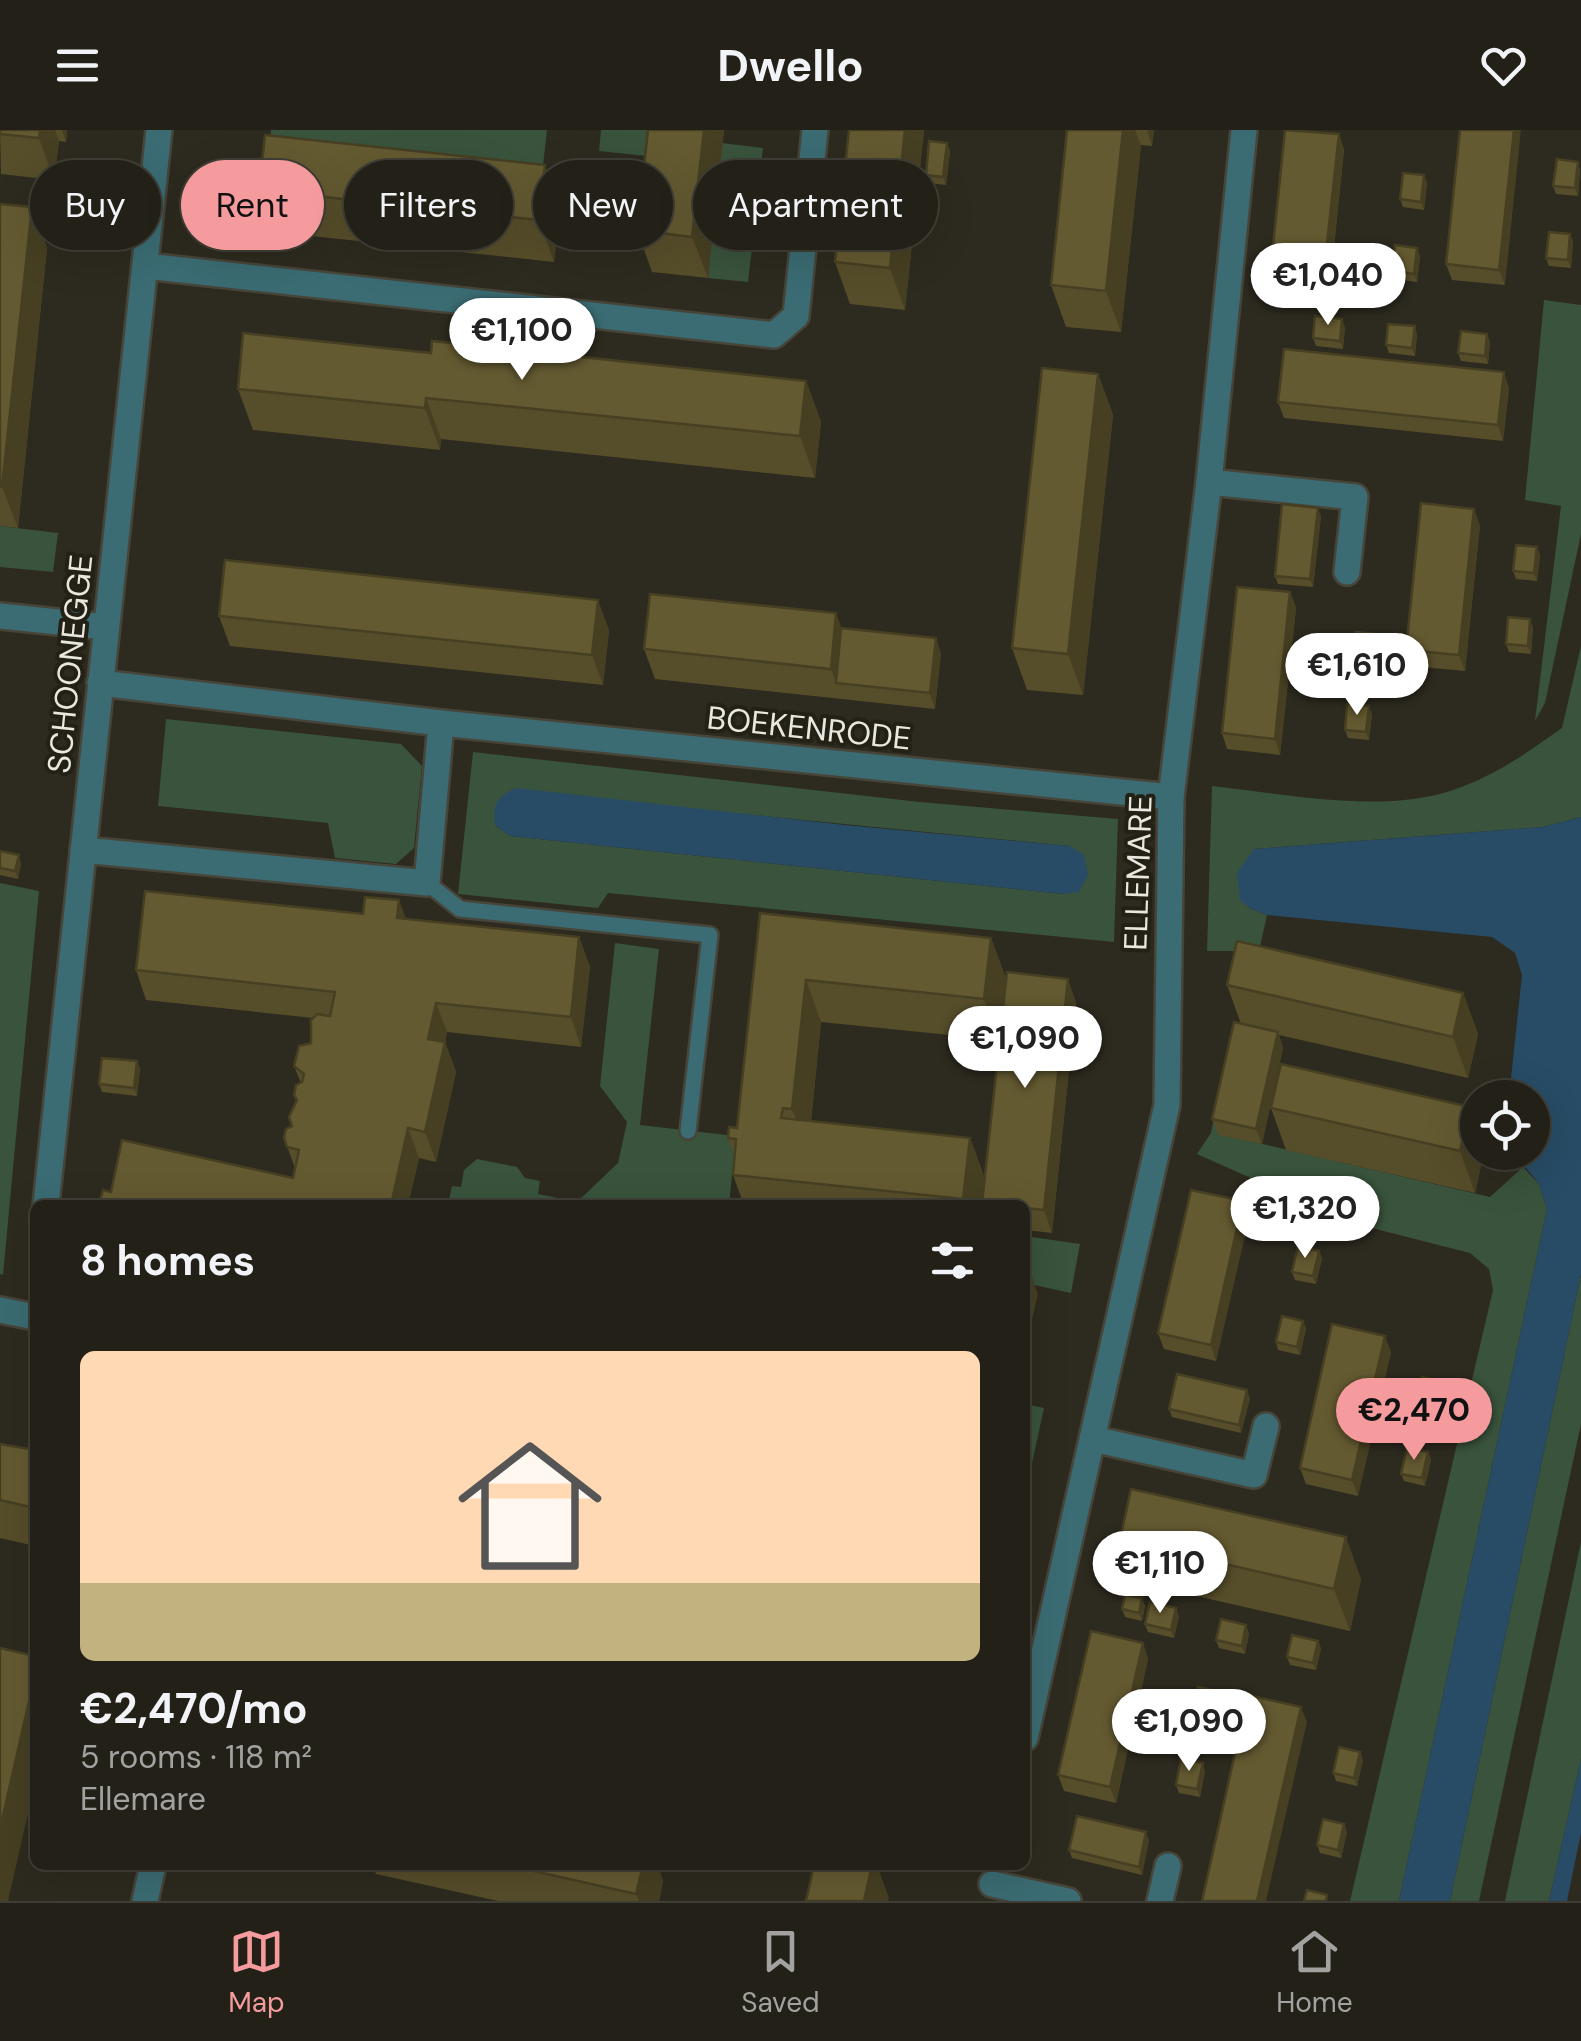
<!DOCTYPE html>
<meta charset="utf-8">
<style>
:root{--surface:#222017;--page:#2a2820;--text:#f1f3f6;--muted:#a2a3a1;--line:#3f3e36;--accent:#f59b9e}
body{margin:0;font-family:"DM Sans",sans-serif;background:var(--page);color:var(--text);height:100vh;display:flex;flex-direction:column;font-size:38px;white-space:nowrap}
*{box-sizing:border-box;margin:0}
p{font-size:32px;color:var(--muted)}
.icon{flex:none;width:55px;height:55px;fill:none;stroke:currentColor;stroke-width:2;stroke-linecap:round;stroke-linejoin:round}
.map{position:relative;flex:1;overflow:hidden}
.sheet{position:absolute;left:30px;top:1070px;width:1000px;height:670px;display:flex;flex-direction:column;background:var(--surface);border-radius:15px;box-shadow:0 10px 40px #0002,0 0 0 2px var(--line)}
.sheet>*{flex:none}
.banner{position:absolute;left:30px;top:30px;width:1000px;height:90px;display:flex;gap:20px}
.controls{position:absolute;left:1460px;top:950px;display:grid;gap:20px}
.controls a{display:grid;place-items:center;width:90px;height:90px;border-radius:50%;background:var(--surface);box-shadow:0 10px 40px #0002,0 0 0 2px var(--line);font-size:50px}
.price{position:absolute;translate:-50% -85px;padding:0 22px;border-radius:35px;background:#fff;color:#222;font-size:32px;line-height:65px;filter:drop-shadow(0 2px 5px #0008)}
.price::after{content:'';position:absolute;left:50%;top:60px;width:30px;height:22px;margin-left:-15px;background:inherit;clip-path:polygon(0 0,100% 0,50% 100%)}
.price.current{background:var(--accent);color:#111}
ul{padding:0;list-style:none}
li{display:grid;align-content:center;gap:20px;height:530px;padding:0 50px}
li+li{border-top:2px solid var(--line)}
li span{display:grid;place-items:center;height:310px;border-radius:15px;color:#555}
li>.icon{margin-inline-start:auto}
span .icon{width:180px;height:180px;fill:#fffc;stroke-width:1}
li b{font-size:42px}
h2{display:flex;justify-content:space-between;align-items:center;height:120px;padding:0 50px;font-size:42px}
.pill{padding:0 35px;border-radius:45px;background:var(--surface);box-shadow:0 10px 40px #0002,0 0 0 2px var(--line);font-size:35px;line-height:90px}
.pill.current{background:var(--accent);color:#111}
header{display:flex;justify-content:space-between;align-items:center;height:130px;padding:0 50px;background:var(--surface);font-size:45px;font-weight:700}
.dock{display:flex;justify-content:space-around;align-items:center;height:140px;border-top:2px solid var(--line);background:var(--surface);font-size:28px;color:var(--muted)}
.dock a{display:grid;justify-items:center;gap:5px}
.dock .current{color:var(--accent)}
.map>svg:first-child{display:block}
</style>
<header><svg class="icon" aria-label="menu" viewBox="0 0 24 24"><path d="M4 6h16M4 12h16M4 18h16"/></svg>Dwello<svg class="icon" aria-label="heart" viewBox="0 0 24 24"><path d="M12 20l-8-8c-3-5 5-10 8-4 3-6 11-1 8 4z"/></svg></header>
<div class="map">
<svg width="1581" height="1771" viewBox="0 0 1581 1771">
<rect width="100%" height="100%" fill="#2d2a1f"/>
<g fill="#39533c" fill-rule="evenodd">
<polygon points="271,0 547,0 542,45 270,17"/>
<polygon points="601,0 662,0 665,28 599,21"/>
<polygon points="722,13 763,18 755,96 714,91"/>
<polygon points="597,30 663,36 655,121 589,114"/>
<polygon points="712,106 753,110 748,152 708,148"/>
<polygon points="1544,170 1581,175 1581,404 1545,573 1535,591 1561,376 1525,370"/>
<polygon points="0,396 58,403 53,442 0,437"/>
<path d="M1581 516V687L1543 697 1254 719 1251 779 1267 785 1259 821H1207L1212 656C1286 664 1384 685 1456 659 1496 645 1528 622 1562 598Z"/>
<polygon points="166,589 401,614 422,636 414,718 396,734 335,728 328,693 158,676"/>
<path d="M473 622 920 672 1118 689 1114 812 608 763 598 778 458 764ZM732 683 1070 716 1063 764 510 706 495 695Z"/>
<polygon points="0,753 39,761 3,1145 0,1144"/>
<polygon points="615,813 659,819 640,995 736,1006 729,1075 448,1075 452,1056 461,1057 464,1040 477,1029 517,1037 525,1048 540,1051 538,1064 577,1072 618,1033 627,992 600,956"/>
<polygon points="1217,973 1219,1004 1490,1067 1523,1037 1539,1054 1547,1079 1399,1771 1350,1771 1493,1160 1489,1139 1470,1123 1352,1093 1197,1024 1211,1003"/>
<polygon points="1025,1106 1080,1114 1071,1163 1025,1153"/>
<polygon points="1581,1144 1581,1294 1479,1771 1450,1771"/>
<polygon points="1025,1274 1044,1278 1025,1365"/>
<polygon points="1581,1412 1581,1629 1549,1771 1505,1771"/>
</g>
<g fill="#284c66">
<path d="M516 658 845 695 1070 716 1084 725 1088 745 1079 762 1063 764 510 706 495 695C492 674 497 667 516 658Z"/>
<polygon points="1581,687 1581,1144 1450,1771 1399,1771 1547,1079 1539,1054 1514,1023 1532,1022 1532,968 1509,967 1522,845 1515,823 1492,807 1267,785 1251,779 1240,770 1237,743 1254,719 1543,697"/>
<polygon points="1581,1629 1581,1703 1567,1771 1549,1771"/>
</g>
<g fill="none" stroke-linecap="round" stroke-linejoin="round">
<defs>
<polyline id="lane" points="427,753 460,779 710,805 688,1001"/>
<g id="street">
<polyline points="146,136 774,205 796,186 815,0"/>
<polyline points="1209,352 1355,367 1347,442"/>
<polyline points="0,486 106,497"/>
<polyline points="100,553 441,593 1171,667"/>
<polyline points="83,720 427,753 441,593"/>
<polyline points="46,1075 159,0"/>
<polyline points="0,1180 35,1187"/>
<polyline points="1093,1309 1254,1345 1266,1296"/>
<polyline points="1025,1608 1167,975 1171,667 1209,352 1244,0"/>
<polyline points="992,1754 1068,1771"/>
<polyline points="145,1771 153,1735"/>
<polyline points="1160,1771 1168,1736"/>
</g>
</defs>
<use href="#lane" stroke="#47453a" stroke-width="20"/>
<use href="#street" stroke="#47453a" stroke-width="30"/>
<use href="#lane" stroke="#3b6c73" stroke-width="15"/>
<use href="#street" stroke="#3b6c73" stroke-width="25"/>
</g>
<g fill="#564d2a" fill-rule="evenodd">
<polygon points="0,0 67,0 66,12 59,11 54,50 1,44"/>
<polygon points="648,0 724,0 708,148 652,142 637,100"/>
<polygon points="849,0 924,0 905,180 850,174 835,132"/>
<polygon points="1067,0 1154,0 1152,16 1141,15 1121,202 1066,197 1051,155"/>
<polygon points="1460,0 1505,155 1452,150 1446,134"/>
<polygon points="1339,4 1344,20 1329,166 1276,161 1270,145"/>
<polygon points="947,13 950,21 946,55 929,53 926,45"/>
<polygon points="1580,40 1578,66 1556,64 1553,56"/>
<polygon points="1424,45 1427,53 1424,80 1403,77 1400,69"/>
<polygon points="259,60 560,76 554,132 274,102"/>
<polygon points="0,74 32,77 47,118 18,398 0,396"/>
<polygon points="1570,104 1573,112 1571,138 1549,136 1546,128"/>
<polygon points="1420,126 1417,152 1395,149 1392,141"/>
<polygon points="1345,197 1343,219 1316,216 1313,208"/>
<polygon points="1417,204 1415,226 1389,223 1386,215"/>
<polygon points="1487,204 1490,212 1488,234 1461,231 1458,223"/>
<polygon points="431,223 806,251 821,292 815,348 441,309 440,320 253,300 238,259"/>
<polygon points="1098,244 1113,285 1083,565 1027,560 1012,518"/>
<polygon points="1509,258 1503,311 1284,288 1278,272"/>
<polygon points="1321,386 1313,457 1278,454 1275,446"/>
<polygon points="1480,395 1465,541 1412,536 1406,520"/>
<polygon points="1540,425 1537,451 1516,449 1513,441"/>
<polygon points="1290,462 1296,478 1280,625 1227,619 1222,603"/>
<polygon points="836,483 841,498 941,523 935,579 655,549 644,519"/>
<polygon points="219,486 609,500 603,555 230,516"/>
<polygon points="1533,497 1531,524 1509,522 1506,514"/>
<polygon points="1377,504 1380,512 1377,538 1355,536 1352,528"/>
<polygon points="1372,584 1369,610 1348,608 1345,600"/>
<polygon points="0,721 21,733 18,749 0,745"/>
<polygon points="399,770 405,788 579,807 590,837 581,917 447,902 445,912 456,942 436,1032 419,1028 408,1075 99,1075 111,1062 293,1048 295,1038 284,1008 292,996 296,972 294,965 301,953 294,936 311,913 313,888 146,870 136,840 363,784"/>
<path d="M760 783 991 808 1006 849 1076 872 1052 1103 1025 1100V1075H744L733 1045 735 1027 728 1008 737 998ZM821 892 999 910 985 1049 970 1008 811 991Z"/>
<polygon points="1227,855 1463,863 1478,904 1468,948 1279,905 1283,918 1262,1014 1218,1005 1212,989 1241,894"/>
<polygon points="137,931 140,939 137,966 102,962 99,954"/>
<polygon points="1271,978 1478,1022 1484,1022 1475,1063 1286,1020"/>
<polygon points="1249,1087 1216,1231 1164,1219 1158,1203"/>
<polygon points="1319,1121 1322,1128 1316,1154 1295,1150 1292,1142"/>
<polygon points="1303,1191 1306,1199 1300,1225 1278,1220 1276,1212"/>
<polygon points="1391,1222 1358,1366 1306,1354 1300,1338"/>
<polygon points="1444,1252 1447,1260 1441,1286 1420,1281 1417,1273"/>
<polygon points="1250,1268 1241,1303 1172,1287 1169,1279"/>
<polygon points="0,1314 35,1320 35,1416 0,1408"/>
<polygon points="1428,1322 1431,1330 1425,1356 1404,1351 1401,1344"/>
<polygon points="1120,1410 1361,1449 1350,1501 1135,1452"/>
<polygon points="1145,1476 1142,1491 1125,1487 1122,1479"/>
<polygon points="1179,1486 1174,1508 1148,1502 1145,1494"/>
<polygon points="1249,1503 1245,1524 1219,1518 1216,1510"/>
<polygon points="1318,1511 1321,1519 1316,1540 1290,1535 1287,1527"/>
<polygon points="1143,1513 1148,1529 1116,1673 1064,1661 1058,1645"/>
<polygon points="1219,1562 1222,1570 1216,1596 1195,1591 1192,1583"/>
<polygon points="1360,1622 1363,1630 1357,1656 1336,1651 1333,1643"/>
<polygon points="1205,1641 1200,1667 1179,1663 1176,1655"/>
<polygon points="1344,1694 1347,1702 1341,1728 1320,1723 1317,1715"/>
<polygon points="1149,1710 1142,1745 1072,1728 1069,1720"/>
<polygon points="373,1735 658,1735 663,1751 659,1771 498,1771 376,1744"/>
</g>
<g fill="#463f22">
<polygon points="40,0 55,0 59,11 54,50 39,8"/>
<polygon points="62,0 67,0 66,12"/>
<polygon points="704,0 724,0 708,148 692,107"/>
<polygon points="905,0 924,0 905,180 890,138"/>
<polygon points="1123,0 1135,0 1141,15 1121,202 1106,161"/>
<polygon points="1147,0 1154,0 1152,16"/>
<polygon points="1514,0 1521,0 1505,155 1499,140"/>
<polygon points="1339,4 1344,20 1329,166 1323,151"/>
<polygon points="947,13 950,21 946,55 943,47"/>
<polygon points="1578,32 1580,40 1578,66 1575,58"/>
<polygon points="545,35 560,76 554,132 539,90"/>
<polygon points="1424,45 1427,53 1424,80 1421,72"/>
<polygon points="32,77 47,118 18,398 2,357"/>
<polygon points="1570,104 1573,112 1571,138 1568,130"/>
<polygon points="1417,118 1420,126 1417,152 1414,144"/>
<polygon points="1342,189 1345,197 1343,219 1340,211"/>
<polygon points="1415,196 1417,204 1415,226 1412,218"/>
<polygon points="1487,204 1490,212 1488,234 1485,226"/>
<polygon points="1504,242 1509,258 1503,311 1498,295"/>
<polygon points="1098,244 1113,285 1083,565 1068,524"/>
<polygon points="806,251 821,292 815,348 800,306"/>
<polygon points="426,268 441,309 440,320 425,278"/>
<polygon points="1318,378 1321,386 1313,457 1310,449"/>
<polygon points="1474,379 1480,395 1465,541 1459,525"/>
<polygon points="1537,417 1540,425 1537,451 1534,443"/>
<polygon points="1290,462 1296,478 1280,625 1275,609"/>
<polygon points="598,470 609,500 603,555 592,525"/>
<polygon points="836,483 847,513 836,553 831,539"/>
<polygon points="1530,489 1533,497 1531,524 1528,516"/>
<polygon points="1377,504 1380,512 1377,538 1374,530"/>
<polygon points="936,508 941,523 935,579 930,563"/>
<polygon points="1369,576 1372,584 1369,610 1366,602"/>
<polygon points="19,725 21,733 18,749 15,741"/>
<polygon points="399,770 410,800 397,788"/>
<polygon points="579,807 590,837 581,917 571,887"/>
<polygon points="991,808 1006,849 1000,910 984,869"/>
<polygon points="1068,849 1076,872 1052,1103 1044,1080"/>
<polygon points="806,850 821,892 808,1020 792,979"/>
<polygon points="1463,863 1478,904 1468,948 1453,907"/>
<polygon points="436,873 447,902 439,938 428,909"/>
<polygon points="1278,902 1283,918 1262,1014 1256,999"/>
<polygon points="445,912 456,942 436,1032 425,1002"/>
<polygon points="137,931 140,939 137,966 134,958"/>
<polygon points="1470,977 1478,999 1478,1022 1484,1022 1475,1063 1460,1021"/>
<polygon points="408,998 419,1028 408,1075 391,1075"/>
<polygon points="970,1008 985,1050 982,1075 965,1075 963,1069"/>
<polygon points="1243,1071 1249,1087 1216,1231 1211,1215"/>
<polygon points="1319,1121 1322,1128 1316,1154 1313,1146"/>
<polygon points="1032,1148 1038,1164 1025,1219 1025,1179"/>
<polygon points="1303,1191 1306,1199 1300,1225 1297,1217"/>
<polygon points="1385,1206 1391,1222 1358,1366 1352,1350"/>
<polygon points="1444,1252 1447,1260 1441,1286 1438,1278"/>
<polygon points="1247,1260 1250,1268 1241,1303 1239,1295"/>
<polygon points="1428,1322 1431,1330 1425,1356 1422,1348"/>
<polygon points="1346,1407 1361,1449 1350,1501 1334,1459"/>
<polygon points="1142,1468 1145,1476 1142,1491 1139,1483"/>
<polygon points="1176,1478 1179,1486 1174,1508 1171,1500"/>
<polygon points="1246,1495 1249,1503 1245,1524 1242,1516"/>
<polygon points="1318,1511 1321,1519 1316,1540 1313,1533"/>
<polygon points="1143,1513 1148,1529 1116,1673 1110,1657"/>
<polygon points="35,1545 35,1653 8,1771 0,1771 0,1699"/>
<polygon points="1219,1562 1222,1570 1216,1596 1213,1588"/>
<polygon points="1301,1577 1307,1592 1266,1771 1257,1771"/>
<polygon points="1360,1622 1363,1630 1357,1656 1354,1648"/>
<polygon points="1203,1633 1205,1641 1200,1667 1197,1659"/>
<polygon points="1344,1694 1347,1702 1341,1728 1338,1720"/>
<polygon points="1146,1702 1149,1710 1142,1745 1139,1737"/>
<polygon points="643,1735 658,1735 663,1751 659,1771 639,1771 636,1764"/>
<polygon points="872,1735 877,1735 889,1768 888,1771 864,1771"/>
</g>
<g fill="#645a31" stroke="#463f22" stroke-width="2.5">
<polygon points="0,0 40,0 39,8 0,4"/>
<polygon points="648,0 704,0 692,107 637,100"/>
<polygon points="849,0 905,0 890,138 835,132"/>
<polygon points="1067,0 1123,0 1106,161 1051,155"/>
<polygon points="1285,0 1339,4 1323,151 1270,145"/>
<polygon points="1460,0 1514,0 1499,140 1446,134"/>
<polygon points="265,5 545,35 539,90 259,60"/>
<polygon points="929,11 947,13 943,47 926,45"/>
<polygon points="1557,29 1578,32 1575,58 1553,56"/>
<polygon points="1403,43 1424,45 1421,72 1400,69"/>
<polygon points="0,74 32,77 2,357 0,356"/>
<polygon points="1549,102 1570,104 1568,130 1546,128"/>
<polygon points="1395,115 1417,118 1414,144 1392,141"/>
<polygon points="1315,186 1342,189 1340,211 1313,208"/>
<polygon points="1388,194 1415,196 1412,218 1386,215"/>
<polygon points="1461,201 1487,204 1485,226 1458,223"/>
<polygon points="243,203 431,223 432,211 806,251 800,306 426,268 425,278 238,259"/>
<polygon points="1284,219 1504,242 1498,295 1278,272"/>
<polygon points="1042,238 1098,244 1068,524 1012,518"/>
<polygon points="1421,373 1474,379 1459,525 1406,520"/>
<polygon points="1282,374 1318,378 1310,449 1275,446"/>
<polygon points="1516,415 1537,417 1534,443 1513,441"/>
<polygon points="225,430 598,470 592,525 219,486"/>
<polygon points="1237,457 1290,462 1275,609 1222,603"/>
<polygon points="650,464 836,483 831,539 644,519"/>
<polygon points="1508,487 1530,489 1528,516 1506,514"/>
<polygon points="841,498 936,508 930,563 836,553"/>
<polygon points="1356,502 1377,504 1374,530 1352,528"/>
<polygon points="1347,574 1369,576 1366,602 1345,600"/>
<polygon points="0,721 19,725 15,741 0,738"/>
<polygon points="145,761 363,784 365,767 399,770 397,788 579,807 571,887 436,873 428,909 445,912 425,1002 408,998 391,1075 99,1075 103,1060 111,1062 122,1010 293,1048 299,1020 287,1017 284,1008 286,999 292,996 289,987 297,970 294,965 296,955 302,952 304,944 294,936 299,916 311,913 311,890 317,884 330,886 335,862 136,840"/>
<polygon points="760,783 991,808 984,869 806,850 792,979 783,978 781,988 970,1008 963,1069 733,1045 736,1009 728,1008 729,997 737,998"/>
<polygon points="1237,811 1463,863 1453,907 1227,855"/>
<polygon points="1007,842 1068,849 1044,1080 1025,1078 1025,1075 982,1073"/>
<polygon points="1234,892 1278,902 1256,999 1212,989"/>
<polygon points="102,928 137,931 134,958 99,954"/>
<polygon points="1281,934 1470,977 1460,1021 1271,978"/>
<polygon points="1191,1060 1243,1071 1211,1215 1158,1203"/>
<polygon points="1298,1116 1319,1121 1313,1146 1292,1142"/>
<polygon points="1025,1147 1032,1148 1025,1179"/>
<polygon points="1282,1186 1303,1191 1297,1217 1276,1212"/>
<polygon points="1332,1194 1385,1206 1352,1350 1300,1338"/>
<polygon points="1177,1244 1247,1260 1239,1295 1169,1279"/>
<polygon points="1422,1247 1444,1252 1438,1278 1417,1273"/>
<polygon points="0,1314 35,1320 35,1378 0,1370"/>
<polygon points="1407,1318 1428,1322 1422,1348 1401,1344"/>
<polygon points="1131,1359 1346,1407 1334,1459 1120,1410"/>
<polygon points="1125,1465 1142,1468 1139,1483 1122,1479"/>
<polygon points="1150,1472 1176,1478 1171,1500 1145,1494"/>
<polygon points="1221,1489 1246,1495 1242,1516 1216,1510"/>
<polygon points="1091,1501 1143,1513 1110,1657 1058,1645"/>
<polygon points="1292,1505 1318,1511 1313,1533 1287,1527"/>
<polygon points="0,1518 35,1526 35,1545 0,1699"/>
<polygon points="1198,1557 1219,1562 1213,1588 1192,1583"/>
<polygon points="1248,1565 1301,1577 1257,1771 1202,1771"/>
<polygon points="1339,1617 1360,1622 1354,1648 1333,1643"/>
<polygon points="1181,1628 1203,1633 1197,1659 1176,1655"/>
<polygon points="1077,1686 1146,1702 1139,1737 1069,1720"/>
<polygon points="1323,1689 1344,1694 1338,1720 1317,1715"/>
<polygon points="507,1735 643,1735 636,1764"/>
<polygon points="814,1735 872,1735 864,1771 806,1771"/>
<polygon points="1307,1760 1327,1765 1326,1771 1304,1771"/>
</g>
<g text-anchor="middle" dominant-baseline="central" stroke-width="8" stroke-linejoin="round" paint-order="stroke">
<g font-size="32" fill="#e9e8e0" stroke="#232015">
<text transform="translate(70 534) rotate(-84)">SCHOONEGGE</text>
<text transform="translate(809 598) rotate(6)">BOEKENRODE</text>
<text transform="translate(1138 743) rotate(-88)">ELLEMARE</text>
</g>
</g>
</svg>
<div class="controls">
<a><svg class="icon" aria-label="locate" viewBox="0 0 24 24"><circle cx="12" cy="12" r="6"/><path d="M12 2v4M12 18v4M2 12h4M18 12h4"/></svg></a>
</div>
<b class="price" style="left:1328px;top:198px">€1,040</b>
<b class="price" style="left:522px;top:253px">€1,100</b>
<b class="price" style="left:1357px;top:588px">€1,610</b>
<b class="price" style="left:1025px;top:961px">€1,090</b>
<b class="price" style="left:1305px;top:1131px">€1,320</b>
<b class="price current" style="left:1414px;top:1333px">€2,470</b>
<b class="price" style="left:1160px;top:1486px">€1,110</b>
<b class="price" style="left:1189px;top:1644px">€1,090</b>
<div class="banner">
<a class="pill">Buy</a>
<a class="pill current">Rent</a>
<a class="pill">Filters</a>
<a class="pill">New</a>
<a class="pill">Apartment</a>
</div>
<section class="sheet">
<h2>8 homes<svg class="icon" aria-label="filters" viewBox="0 0 24 24"><path d="M4 7h16M4 17h16"/><circle cx="9" cy="7" r="2"/><circle cx="15" cy="17" r="2"/></svg></h2>
<ul>
<li><span style="background:linear-gradient(#ffd9b3 75%,#c2b280 0)"><svg class="icon" aria-label="home" viewBox="0 0 24 24"><path d="M3 11l9-7 9 7M6 9v11h12V9"/></svg></span><div><b>€2,470/mo</b><p>5 rooms · 118 m²</p><p>Ellemare</p></div></li>
</ul>
</section>
</div>
<nav class="dock">
<a class="current"><svg class="icon" aria-label="map" viewBox="0 0 24 24"><path d="M3 6l6-2 6 2 6-2v14l-6 2-6-2-6 2zM9 4v14M15 6v14"/></svg>Map</a>
<a><svg class="icon" aria-label="saved" viewBox="0 0 24 24"><path d="M7 4h10v16l-5-4-5 4z"/></svg>Saved</a>
<a><svg class="icon" aria-label="home" viewBox="0 0 24 24"><path d="M3 11l9-7 9 7M6 9v11h12V9"/></svg>Home</a>
</nav>
